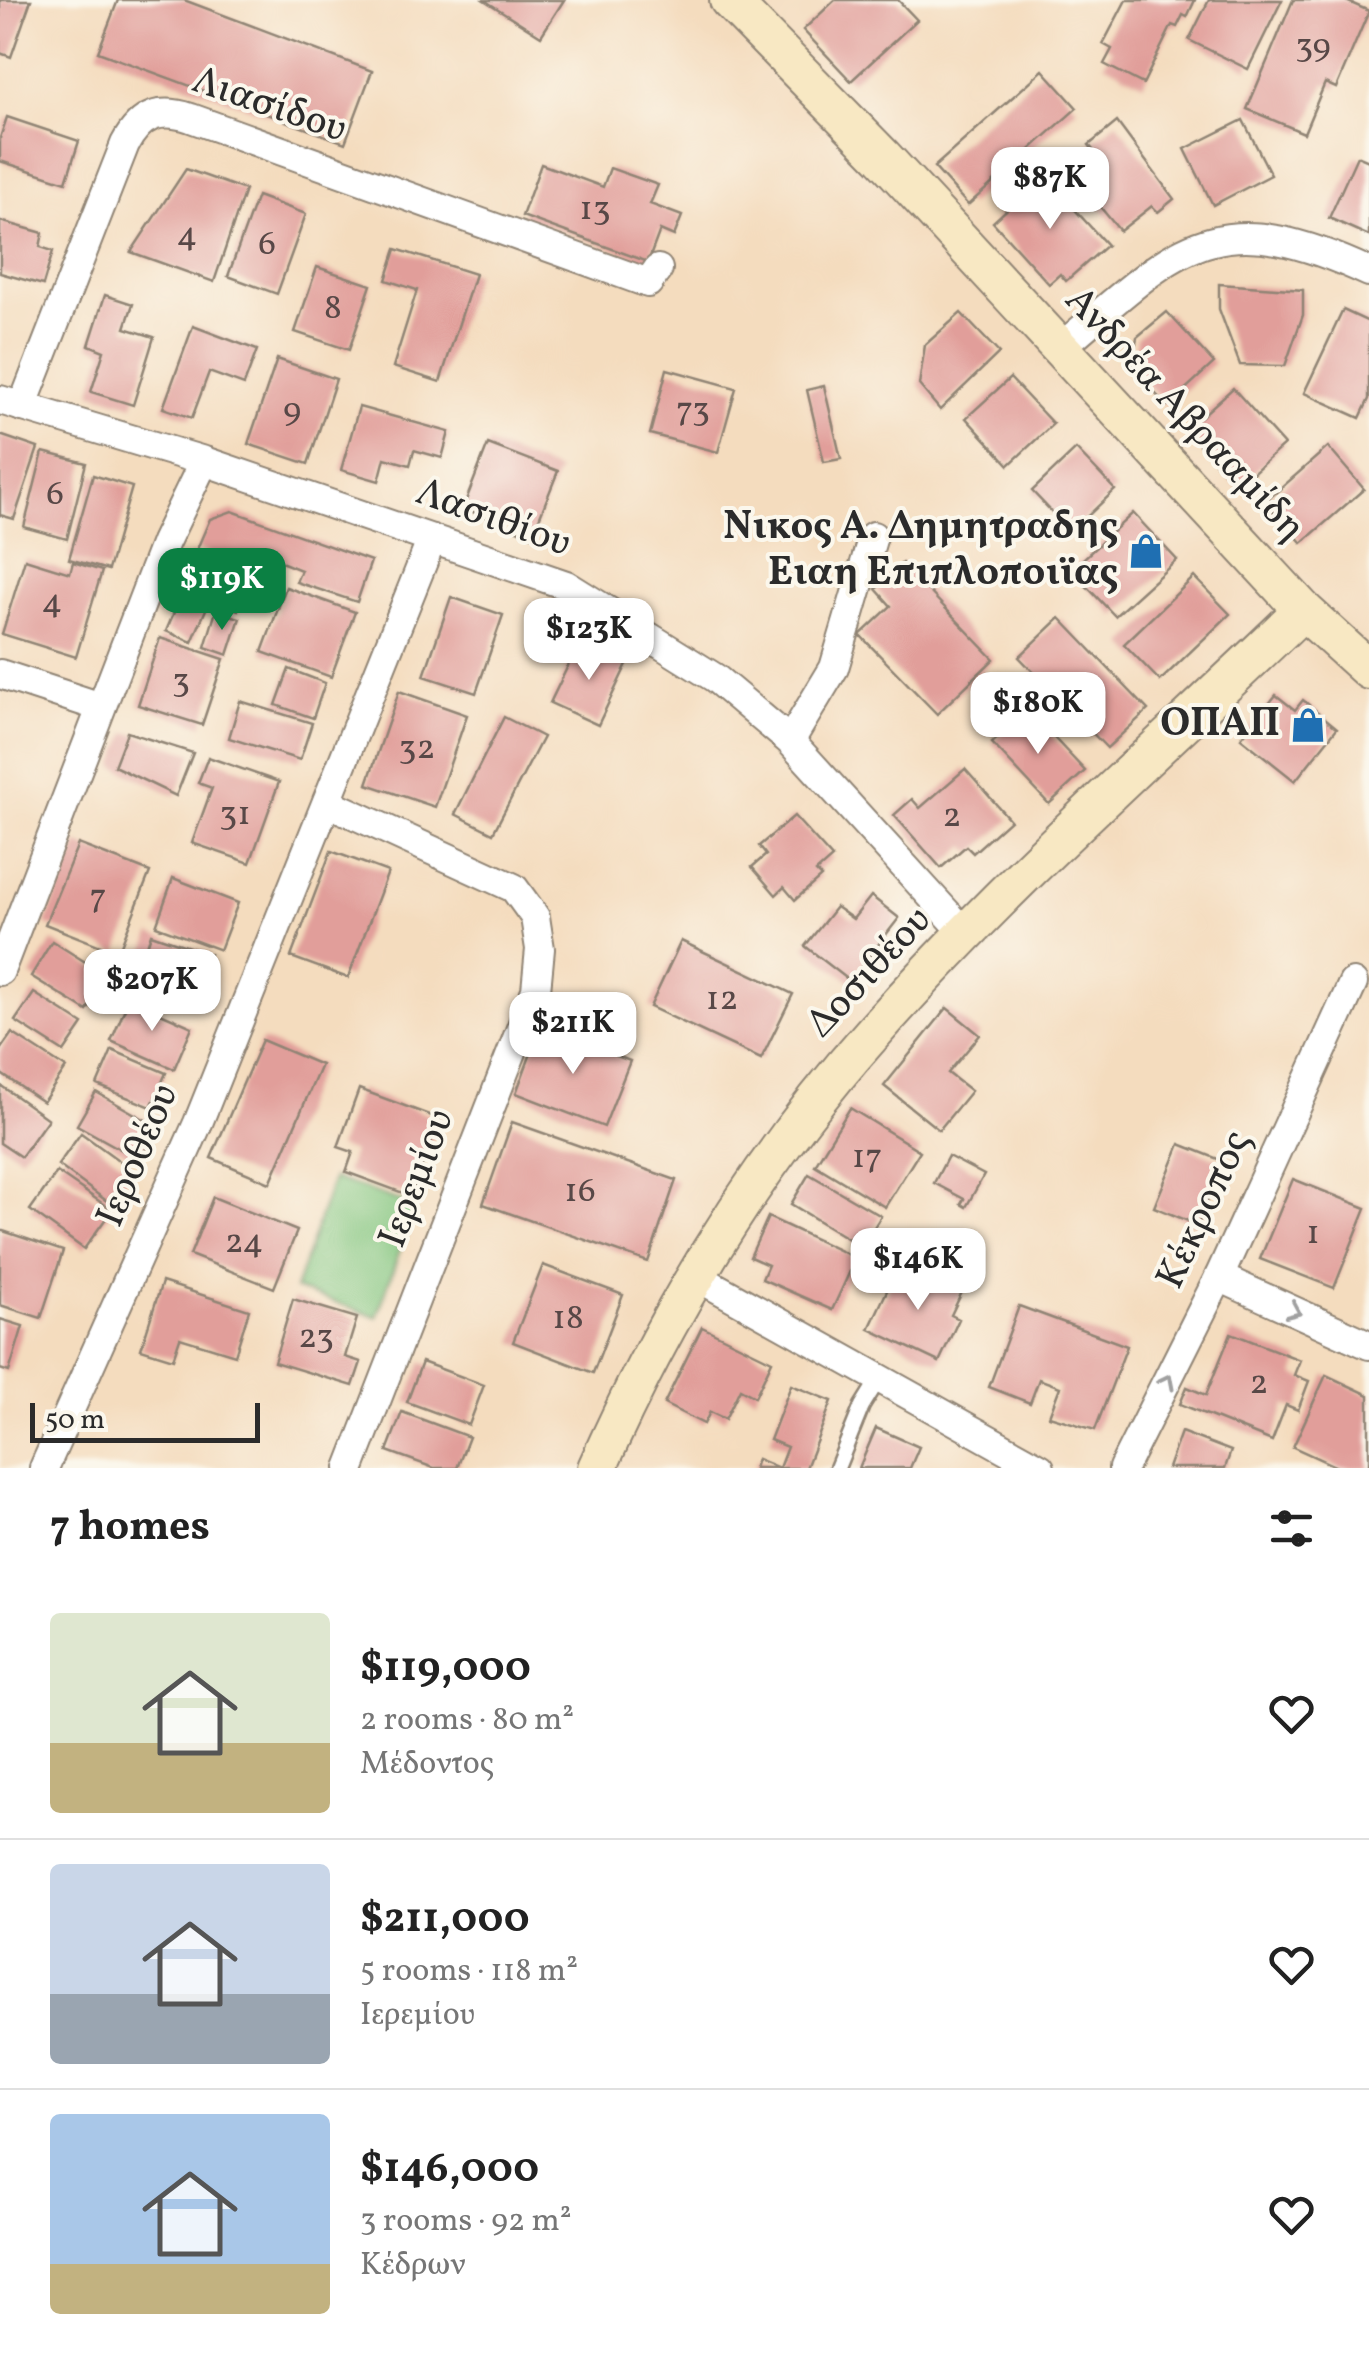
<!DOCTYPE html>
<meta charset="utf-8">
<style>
:root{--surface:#fff;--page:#f2f2f2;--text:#222;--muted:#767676;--line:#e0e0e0;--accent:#0b8043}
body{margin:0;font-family:Vollkorn,serif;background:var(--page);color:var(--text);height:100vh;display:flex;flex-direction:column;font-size:38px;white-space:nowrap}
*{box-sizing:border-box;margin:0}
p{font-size:32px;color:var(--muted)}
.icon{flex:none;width:55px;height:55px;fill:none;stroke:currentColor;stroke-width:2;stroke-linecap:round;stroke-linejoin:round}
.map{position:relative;height:1468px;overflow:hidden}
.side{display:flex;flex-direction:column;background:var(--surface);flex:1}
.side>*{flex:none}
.scale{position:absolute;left:30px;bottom:25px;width:230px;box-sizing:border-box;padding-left:10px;border:5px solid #2b2b2b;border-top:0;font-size:28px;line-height:35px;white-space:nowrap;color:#2b2b2b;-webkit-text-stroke:8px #fbf7ec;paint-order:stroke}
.price{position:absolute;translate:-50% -85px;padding:0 22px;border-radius:20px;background:#fff;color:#222;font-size:32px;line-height:65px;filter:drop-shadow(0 2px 5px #0008)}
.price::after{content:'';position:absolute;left:50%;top:60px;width:30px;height:22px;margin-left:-15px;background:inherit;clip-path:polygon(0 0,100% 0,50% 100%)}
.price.selected{background:var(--accent);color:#fff}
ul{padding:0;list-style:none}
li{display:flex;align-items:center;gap:30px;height:250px;padding:0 50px}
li+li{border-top:2px solid var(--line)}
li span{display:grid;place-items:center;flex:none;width:280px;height:200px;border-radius:10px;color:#555}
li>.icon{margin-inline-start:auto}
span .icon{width:120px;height:120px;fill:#fffc;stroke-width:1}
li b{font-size:42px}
h2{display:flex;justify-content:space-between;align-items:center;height:120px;padding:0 50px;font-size:42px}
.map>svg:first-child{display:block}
</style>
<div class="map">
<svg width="1369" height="1468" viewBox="0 0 1369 1468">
<rect width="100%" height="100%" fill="#fbf7ec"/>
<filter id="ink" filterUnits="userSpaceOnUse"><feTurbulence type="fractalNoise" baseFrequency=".01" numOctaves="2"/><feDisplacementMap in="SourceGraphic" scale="20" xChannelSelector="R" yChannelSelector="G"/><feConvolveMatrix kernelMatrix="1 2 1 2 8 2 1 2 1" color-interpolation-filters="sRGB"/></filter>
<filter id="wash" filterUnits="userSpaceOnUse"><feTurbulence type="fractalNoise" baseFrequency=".0048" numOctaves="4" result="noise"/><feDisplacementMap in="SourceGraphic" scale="40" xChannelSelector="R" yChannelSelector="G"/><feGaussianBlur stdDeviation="2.25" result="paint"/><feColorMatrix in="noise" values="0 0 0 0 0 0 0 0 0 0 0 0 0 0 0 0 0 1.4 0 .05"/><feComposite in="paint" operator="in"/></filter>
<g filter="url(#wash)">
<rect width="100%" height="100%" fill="#f4dcbe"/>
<polygon fill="#82c57e" stroke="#567854" stroke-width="2.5" points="333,1178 415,1206 377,1317 295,1289"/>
<g id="blocks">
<g fill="#e19e9a">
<polygon points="0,0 31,0 11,57 0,53"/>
<polygon points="118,0 184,0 372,71 345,143 98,52"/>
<polygon points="484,0 564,0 541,36"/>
<polygon points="835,0 898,0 917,20 851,81 803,30"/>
<polygon points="1126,0 1195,0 1187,17 1183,15 1177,27 1172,25 1143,84 1104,64 1112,49 1103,44"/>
<polygon points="1209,0 1282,0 1248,69 1189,40"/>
<polygon points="1293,0 1344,0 1369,11 1336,88 1325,83 1304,133 1247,109"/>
<polygon points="1043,70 1077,108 968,205 934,167"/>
<polygon points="7,117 79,141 66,182 0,161 0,138"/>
<polygon points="1243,120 1271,175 1213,205 1185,149"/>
<polygon points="1117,122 1174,199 1158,212 1152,206 1120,231 1074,175 1098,156 1089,145"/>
<polygon points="1357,156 1369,161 1369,236 1329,218"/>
<polygon points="541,164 603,187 610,168 658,185 650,204 682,216 674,236 660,230 648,262 522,216"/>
<polygon points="186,169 245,190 214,282 131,252"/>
<polygon points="1044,176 1107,245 1066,281 1060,274 1049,284 993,222"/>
<polygon points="257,196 306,214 277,294 228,276"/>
<polygon points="0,221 43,233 40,247 53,251 43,285 0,273"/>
<polygon points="396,249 475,274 440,382 393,367 417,290 386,280"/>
<polygon points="317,267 371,285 349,350 295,332"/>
<polygon points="1219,284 1303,290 1303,315 1285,366 1240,365 1219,309"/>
<polygon points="105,295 133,304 125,328 154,337 133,405 91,392 104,351 89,345"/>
<polygon points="1343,310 1369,322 1369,399 1360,418 1304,393"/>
<polygon points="1167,312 1214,363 1167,406 1132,368 1137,337"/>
<polygon points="961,313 999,353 940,410 919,385 925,345"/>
<polygon points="193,326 257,350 244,385 209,372 192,418 163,408"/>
<polygon points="277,359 336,379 308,464 248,444"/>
<polygon points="667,369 736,388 718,452 650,434"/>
<polygon points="1010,378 1053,424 1009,465 966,418"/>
<polygon points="824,386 841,459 824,462 807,390"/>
<polygon points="1233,388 1284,445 1237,487 1186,430"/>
<polygon points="359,407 449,432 442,458 414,450 410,465 385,458 379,481 341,470"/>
<polygon points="0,435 38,448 14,519 0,515"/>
<polygon points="488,444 558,471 532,536 463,508"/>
<polygon points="1328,447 1364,489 1302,543 1265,502"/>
<polygon points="1076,449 1115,490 1071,532 1032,491"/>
<polygon points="43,452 86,463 67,539 24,527"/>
<polygon points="93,475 132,487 108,570 69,559"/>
<polygon points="232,511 371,561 357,602 296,582 301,570 261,554 255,571 197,549 210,519"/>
<polygon points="1133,513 1177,560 1115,616 1071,570"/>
<polygon points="191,554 250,576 238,610 178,589"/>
<polygon points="25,559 70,573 73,562 102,571 76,657 2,634"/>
<polygon points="902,563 994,659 937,714 860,635 891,606 876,589"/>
<polygon points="1194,577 1230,614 1160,681 1124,644"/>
<polygon points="286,587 355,612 331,677 262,652"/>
<polygon points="181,596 207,607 192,642 166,631"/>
<polygon points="451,597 503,615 476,693 424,676"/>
<polygon points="216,611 240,618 228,655 205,647"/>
<polygon points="1060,618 1148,710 1107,748 1019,657"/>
<polygon points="160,638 224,659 202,725 138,705"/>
<polygon points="580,641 627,664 598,725 550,703"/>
<polygon points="289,669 325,683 313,718 276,705"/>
<polygon points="399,691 467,715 435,807 367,784"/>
<polygon points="1276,695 1295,710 1303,700 1337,728 1295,781 1241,738"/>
<polygon points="240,701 312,723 300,760 229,738"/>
<polygon points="1028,710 1085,771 1049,804 992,743"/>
<polygon points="504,717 543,737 493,833 455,814"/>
<polygon points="127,732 193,753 176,796 114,766"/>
<polygon points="208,757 279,782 250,863 192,843 212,788 198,783"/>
<polygon points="965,769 1010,820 973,853 966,846 941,868 894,815 912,799 920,808"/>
<polygon points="794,816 832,858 816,872 821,877 795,900 784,887 776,895 752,867 766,855 759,846"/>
<polygon points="78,844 150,872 118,953 45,924"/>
<polygon points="331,851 388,872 348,978 291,957"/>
<polygon points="173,878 238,903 220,950 156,926"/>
<polygon points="871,896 899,918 850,981 805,946 836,907 853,919"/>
<polygon points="151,934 210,954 196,996 163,984 165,976 140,967"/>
<polygon points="52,941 117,982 107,999 98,993 87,1011 31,976"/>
<polygon points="681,941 793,994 761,1059 650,1007"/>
<polygon points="34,993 83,1024 64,1052 15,1021"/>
<polygon points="129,999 192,1027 174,1069 111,1041"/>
<polygon points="947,1008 980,1035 948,1073 971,1091 939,1130 884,1086"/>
<polygon points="541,1027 630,1061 604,1127 516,1093"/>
<polygon points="12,1033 66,1068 43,1102 0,1073 0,1050"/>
<polygon points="262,1040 321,1065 270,1183 211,1158"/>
<polygon points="112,1050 166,1073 151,1107 97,1085"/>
<polygon points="0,1085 48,1119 21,1157 0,1143"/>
<polygon points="359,1089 440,1119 411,1196 346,1172 353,1152 338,1147"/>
<polygon points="96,1092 158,1127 140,1160 77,1125"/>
<polygon points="850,1108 920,1151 885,1207 815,1165"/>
<polygon points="512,1122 676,1180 648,1262 483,1204"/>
<polygon points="81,1133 132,1170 108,1202 58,1165"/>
<polygon points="1180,1144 1223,1161 1198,1225 1154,1207"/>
<polygon points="948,1156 984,1175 966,1207 961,1204 964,1199 934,1183"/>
<polygon points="57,1172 112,1210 84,1249 30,1210"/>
<polygon points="809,1174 881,1216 862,1247 791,1204"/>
<polygon points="1293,1179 1366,1208 1334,1288 1260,1259"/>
<polygon points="213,1197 297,1231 274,1288 190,1255"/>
<polygon points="768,1217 856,1258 832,1310 762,1279 768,1265 750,1257"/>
<polygon points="0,1230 63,1251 41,1318 0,1305"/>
<polygon points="900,1263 962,1292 951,1315 959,1319 939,1362 869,1329"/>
<polygon points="543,1265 623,1295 593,1373 513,1342"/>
<polygon points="162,1282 249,1310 235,1355 180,1338 173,1359 141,1349"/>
<polygon points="293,1299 357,1318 345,1357 361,1362 353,1386 274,1362"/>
<polygon points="1019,1306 1127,1346 1095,1430 1049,1416 1060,1387 1039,1379 1030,1403 989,1387"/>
<polygon points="0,1319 23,1326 9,1372 0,1369"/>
<polygon points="702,1327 772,1361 755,1397 740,1389 725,1419 710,1412 704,1424 664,1404"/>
<polygon points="1231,1333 1300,1360 1294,1375 1309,1381 1298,1410 1286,1405 1272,1441 1180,1404 1187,1387 1206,1395"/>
<polygon points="422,1362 484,1385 469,1425 407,1402"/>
<polygon points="1326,1375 1369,1395 1369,1468 1339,1468 1293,1447"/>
<polygon points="791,1385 832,1401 806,1468 754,1468 757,1459 779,1468 787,1447 770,1440"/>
<polygon points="402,1412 469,1437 457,1468 434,1468 387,1451"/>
<polygon points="876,1428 919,1447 910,1468 859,1468"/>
<polygon points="1181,1432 1231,1451 1225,1468 1168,1468"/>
</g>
</g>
</g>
<g filter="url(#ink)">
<use href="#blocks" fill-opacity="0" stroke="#908474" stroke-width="2.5"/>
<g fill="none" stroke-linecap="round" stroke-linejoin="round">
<defs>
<polyline id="lane" points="837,1468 862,1406 880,1377"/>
<g id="street">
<path d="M1061 347C1178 248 1212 199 1369 272"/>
<polyline points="0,400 204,461 566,585 715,678 790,741 966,934"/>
<path d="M22 407 125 144C141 114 160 108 191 118L648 283 658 269"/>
<polyline points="0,674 101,707"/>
<polyline points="790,741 834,668 873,536"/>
<polyline points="327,802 514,888 535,917 540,949 536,990 350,1468"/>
<polyline points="0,971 165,542 204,461"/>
<polyline points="694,1275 1040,1468"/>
<polyline points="1219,1277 1369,1345"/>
<polyline points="44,1468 198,1123 432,539"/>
<polyline points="1123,1468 1219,1277 1353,983"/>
</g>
<g id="secondary">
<polyline points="729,0 883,157 1303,610 1369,670"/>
<path d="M597 1468C667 1311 757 1163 871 1035 1004 884 1158 750 1303 610"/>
</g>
</defs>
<use href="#lane" stroke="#908474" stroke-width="19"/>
<use href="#street" stroke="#908474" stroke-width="32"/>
<use href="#secondary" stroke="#908474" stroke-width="42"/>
<use href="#lane" stroke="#fff" stroke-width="14"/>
<use href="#street" stroke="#fff" stroke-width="28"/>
<use href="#secondary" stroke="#f8e8c3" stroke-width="38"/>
</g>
<defs><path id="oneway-chevron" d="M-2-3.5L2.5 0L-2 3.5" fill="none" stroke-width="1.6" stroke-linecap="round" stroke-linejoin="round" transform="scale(2.5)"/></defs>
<g stroke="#a0a0a0">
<use href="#oneway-chevron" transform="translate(1294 1311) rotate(24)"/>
<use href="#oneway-chevron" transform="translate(1167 1381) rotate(-63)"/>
</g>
</g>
<defs>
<symbol id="shop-bare" viewBox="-9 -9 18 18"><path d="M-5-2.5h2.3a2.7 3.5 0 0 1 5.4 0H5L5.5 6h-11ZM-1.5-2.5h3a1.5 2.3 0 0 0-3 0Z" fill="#1f6fb2" stroke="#fbf7ec" stroke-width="2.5" paint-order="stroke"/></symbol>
</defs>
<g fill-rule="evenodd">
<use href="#shop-bare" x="1121" y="526" width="50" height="50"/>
<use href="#shop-bare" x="1283" y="700" width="50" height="50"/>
</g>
<g text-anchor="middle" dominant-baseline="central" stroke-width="8" stroke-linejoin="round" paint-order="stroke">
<g font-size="35" fill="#584847">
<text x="1313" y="47">39</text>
<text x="595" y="210">13</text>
<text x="187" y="236">4</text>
<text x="267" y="245">6</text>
<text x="333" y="309">8</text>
<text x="292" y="411">9</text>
<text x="693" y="411">73</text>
<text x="55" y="495">6</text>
<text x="52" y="603">4</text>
<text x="181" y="682">3</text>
<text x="417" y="749">32</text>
<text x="235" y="815">31</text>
<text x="952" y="817">2</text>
<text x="98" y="898">7</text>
<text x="722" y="1000">12</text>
<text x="867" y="1158">17</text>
<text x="580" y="1192">16</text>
<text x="1313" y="1234">1</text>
<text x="244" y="1243">24</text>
<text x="568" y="1319">18</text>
<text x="316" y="1338">23</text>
<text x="1259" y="1384">2</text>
</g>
<g font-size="40" fill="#2b2b2b" stroke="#fbf7ec">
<text transform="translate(269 106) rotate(19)">Λιασίδου</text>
<text transform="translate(1184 415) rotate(47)">Ανδρέα Αβρααμίδη</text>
<text transform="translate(493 519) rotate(20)">Λασιθίου</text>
<text transform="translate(870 973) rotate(-47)">Δοσιθέου</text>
<text transform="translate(139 1156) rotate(-67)">Ιεροθέου</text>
<text transform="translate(418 1179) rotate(-69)">Ιερεμίου</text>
<text transform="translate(1205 1210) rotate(-65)">Κέκροπος</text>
</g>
<g font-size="40" font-weight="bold" fill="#2b2b2b" stroke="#fbf7ec" text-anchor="end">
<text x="1118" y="528">Νικος Α. Δημητραδης<tspan x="1118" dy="46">Ειαη Επιπλοποιϊας</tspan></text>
<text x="1280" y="725">ΟΠΑΠ</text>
</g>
</g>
</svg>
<div class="scale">50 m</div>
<b class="price" style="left:1050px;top:232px">$87K</b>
<b class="price selected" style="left:222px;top:633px">$119K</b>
<b class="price" style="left:589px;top:683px">$123K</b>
<b class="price" style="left:1038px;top:757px">$180K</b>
<b class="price" style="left:152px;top:1034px">$207K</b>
<b class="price" style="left:573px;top:1077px">$211K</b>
<b class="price" style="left:918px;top:1313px">$146K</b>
</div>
<section class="side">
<h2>7 homes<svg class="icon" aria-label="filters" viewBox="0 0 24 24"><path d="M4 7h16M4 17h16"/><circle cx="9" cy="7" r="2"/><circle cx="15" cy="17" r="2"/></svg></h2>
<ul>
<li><span style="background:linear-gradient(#dfe7d0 65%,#c2b280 0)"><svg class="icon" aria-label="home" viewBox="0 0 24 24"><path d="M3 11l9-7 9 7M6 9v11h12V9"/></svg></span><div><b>$119,000</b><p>2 rooms · 80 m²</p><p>Μέδοντος</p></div><svg class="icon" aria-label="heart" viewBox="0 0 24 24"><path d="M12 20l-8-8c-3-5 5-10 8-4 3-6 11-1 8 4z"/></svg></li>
<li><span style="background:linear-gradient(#c9d6e8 65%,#9aa5b1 0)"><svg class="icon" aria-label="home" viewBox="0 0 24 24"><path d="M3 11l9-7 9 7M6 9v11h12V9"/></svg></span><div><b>$211,000</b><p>5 rooms · 118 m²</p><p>Ιερεμίου</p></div><svg class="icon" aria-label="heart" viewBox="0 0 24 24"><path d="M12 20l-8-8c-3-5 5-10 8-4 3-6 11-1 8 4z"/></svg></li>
<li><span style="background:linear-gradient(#a9c7e8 75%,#c2b280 0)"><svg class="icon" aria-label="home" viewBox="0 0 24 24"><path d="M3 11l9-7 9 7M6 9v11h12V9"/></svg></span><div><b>$146,000</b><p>3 rooms · 92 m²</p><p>Κέδρων</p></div><svg class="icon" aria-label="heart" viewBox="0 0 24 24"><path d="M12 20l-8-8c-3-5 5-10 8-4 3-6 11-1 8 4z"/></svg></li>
</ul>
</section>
